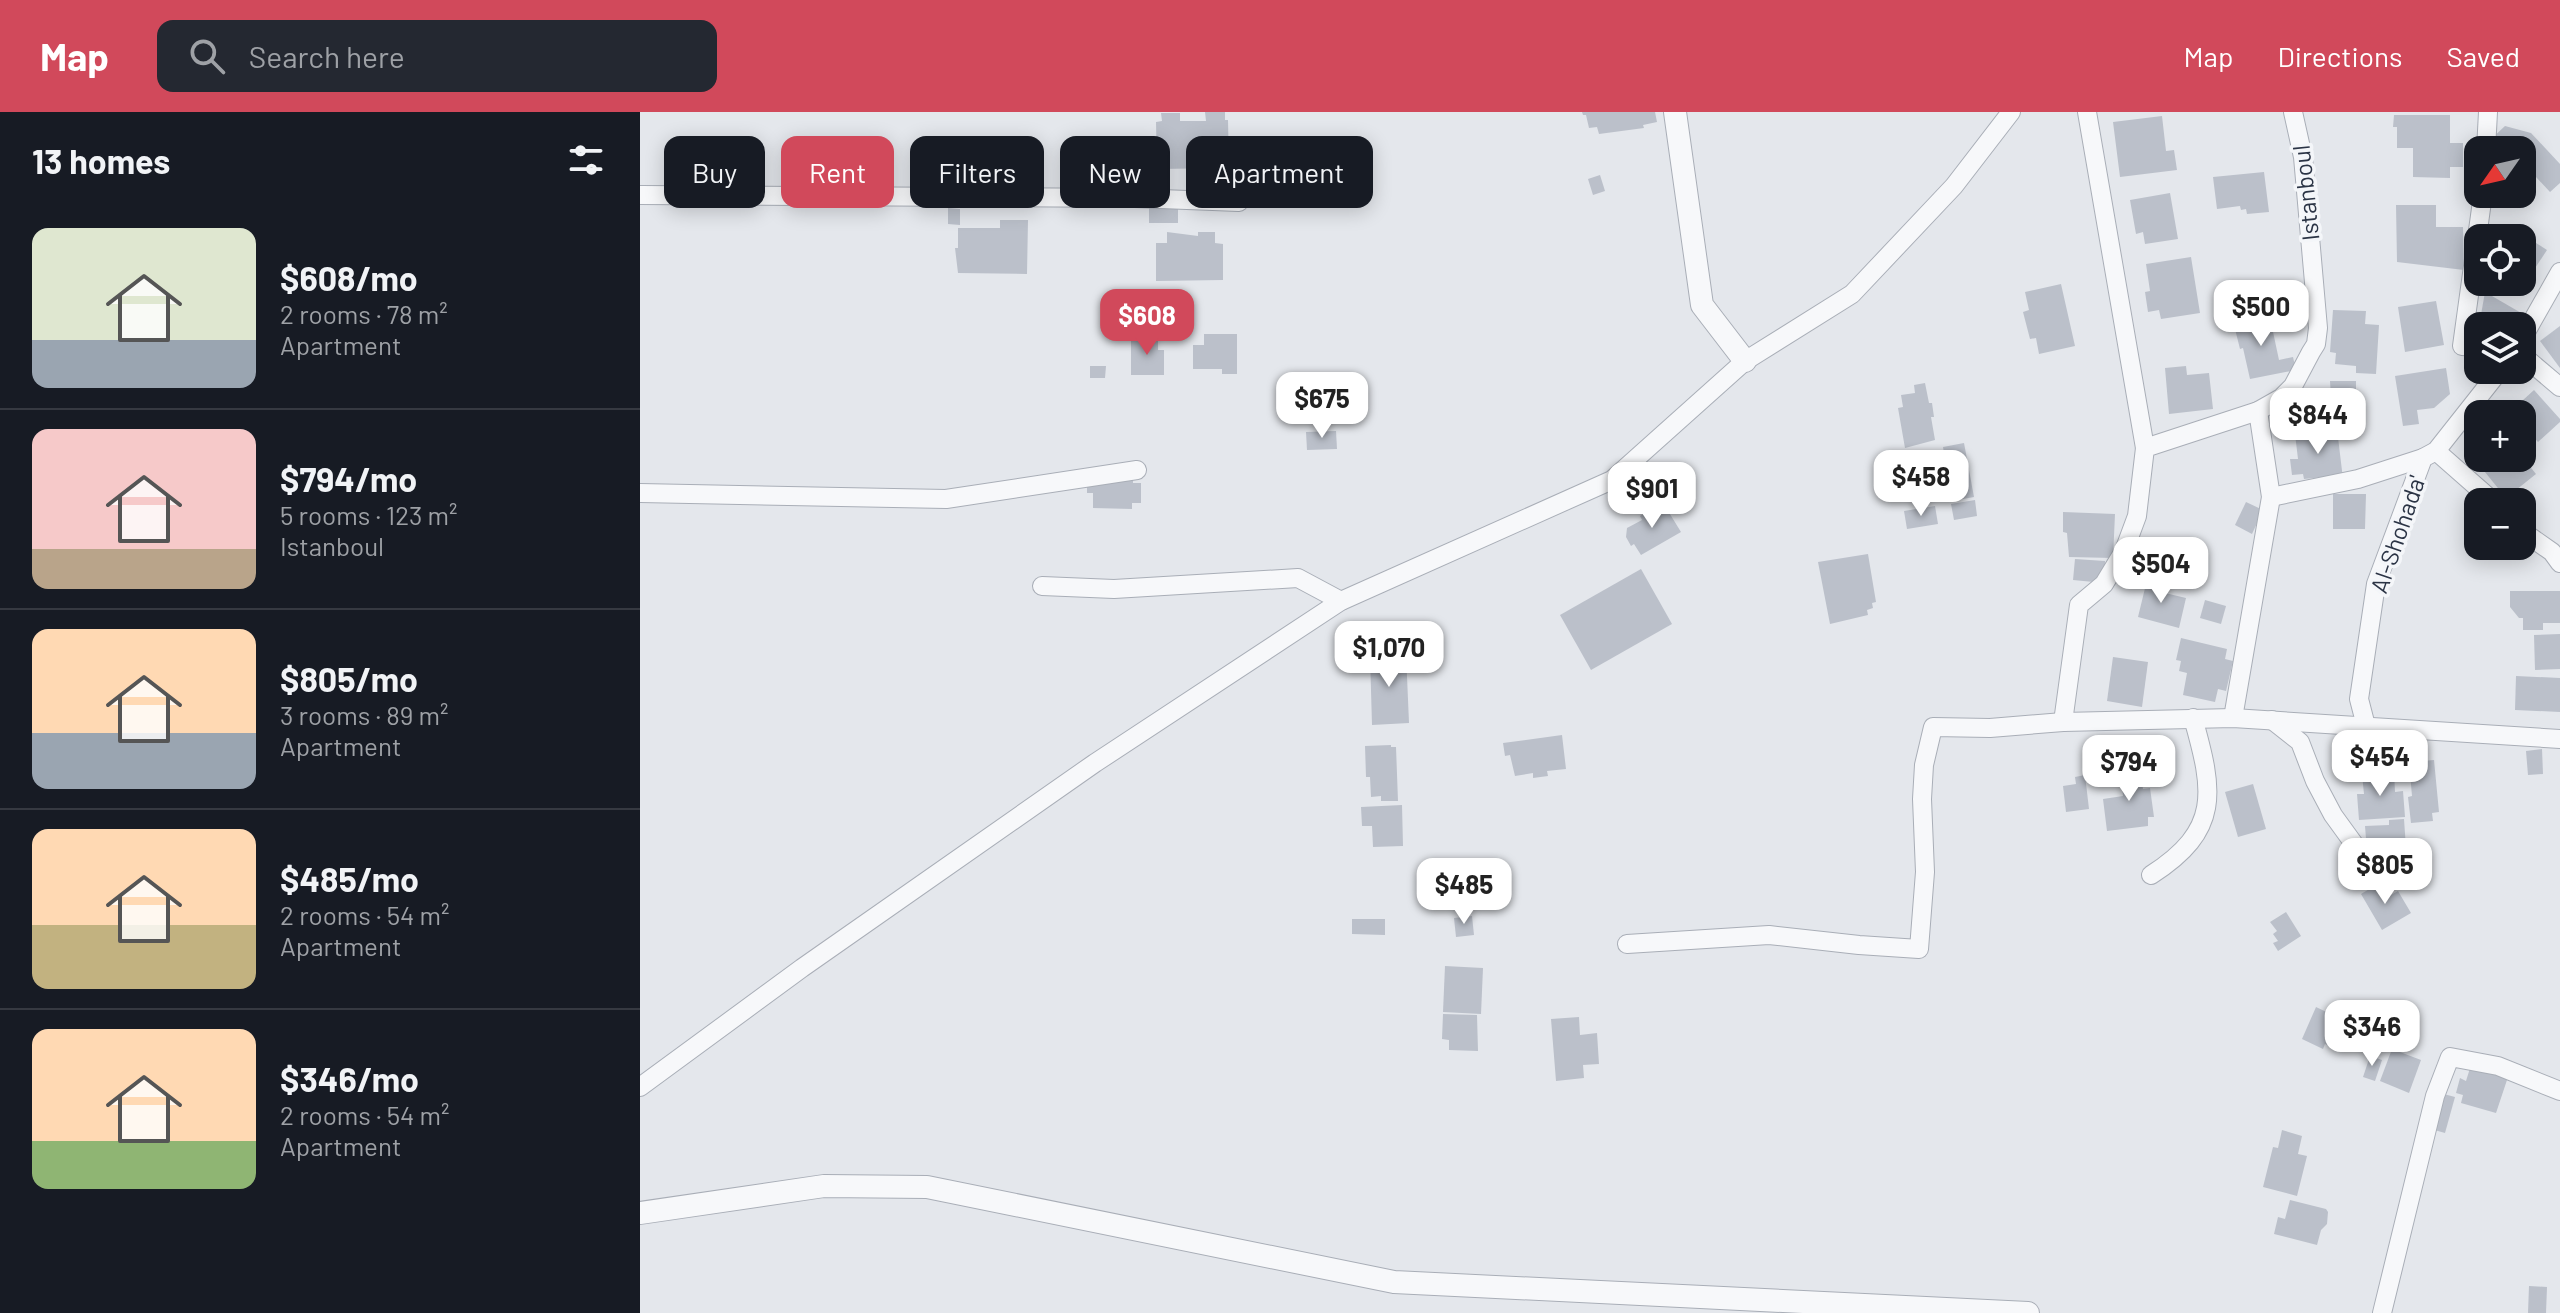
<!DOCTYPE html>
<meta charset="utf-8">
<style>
:root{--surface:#171b24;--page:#242831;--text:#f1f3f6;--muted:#9ea1a6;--line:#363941;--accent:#d1495b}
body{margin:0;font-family:Barlow,sans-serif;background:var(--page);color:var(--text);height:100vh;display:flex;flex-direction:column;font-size:30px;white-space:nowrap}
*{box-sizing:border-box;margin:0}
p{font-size:26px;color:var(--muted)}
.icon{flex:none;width:44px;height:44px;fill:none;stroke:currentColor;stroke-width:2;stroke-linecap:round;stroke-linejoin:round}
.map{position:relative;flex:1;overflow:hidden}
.drawer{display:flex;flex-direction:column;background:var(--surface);width:640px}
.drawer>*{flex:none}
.hud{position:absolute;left:24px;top:24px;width:760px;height:72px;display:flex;gap:16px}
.needle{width:52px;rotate:236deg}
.fabs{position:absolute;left:1824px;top:24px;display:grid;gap:16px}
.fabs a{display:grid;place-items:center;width:72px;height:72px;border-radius:16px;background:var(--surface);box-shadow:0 4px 20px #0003;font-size:40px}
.price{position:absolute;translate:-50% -68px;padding:0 18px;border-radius:16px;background:#fff;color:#222;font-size:26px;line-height:52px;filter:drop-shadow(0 2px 4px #0008)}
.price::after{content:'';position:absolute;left:50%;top:48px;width:24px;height:18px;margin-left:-12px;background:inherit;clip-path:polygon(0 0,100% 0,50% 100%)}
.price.selected{background:var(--accent);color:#fff}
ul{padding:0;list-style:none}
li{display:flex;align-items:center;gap:24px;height:200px;padding:0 32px}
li+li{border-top:2px solid var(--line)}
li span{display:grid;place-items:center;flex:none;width:224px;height:160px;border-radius:16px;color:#555}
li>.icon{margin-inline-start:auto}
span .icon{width:96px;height:96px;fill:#fffc;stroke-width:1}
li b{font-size:34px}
h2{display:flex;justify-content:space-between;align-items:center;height:96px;padding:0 32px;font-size:34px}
.chip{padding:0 28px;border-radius:16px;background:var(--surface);box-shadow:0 4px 20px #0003;font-size:28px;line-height:72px}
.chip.selected{background:var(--accent);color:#fff}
header{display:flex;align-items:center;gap:48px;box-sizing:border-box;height:112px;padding:0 40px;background:var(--accent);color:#fff}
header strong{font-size:38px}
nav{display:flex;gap:44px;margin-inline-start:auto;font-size:28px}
.search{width:560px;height:72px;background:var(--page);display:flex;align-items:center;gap:20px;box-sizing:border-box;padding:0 28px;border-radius:16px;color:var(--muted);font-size:30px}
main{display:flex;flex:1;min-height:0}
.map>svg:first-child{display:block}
</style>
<header>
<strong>Map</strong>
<div class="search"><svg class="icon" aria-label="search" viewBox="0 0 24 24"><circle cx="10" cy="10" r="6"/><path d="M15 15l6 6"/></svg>Search here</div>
<nav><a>Map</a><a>Directions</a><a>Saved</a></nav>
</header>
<main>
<section class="drawer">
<h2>13 homes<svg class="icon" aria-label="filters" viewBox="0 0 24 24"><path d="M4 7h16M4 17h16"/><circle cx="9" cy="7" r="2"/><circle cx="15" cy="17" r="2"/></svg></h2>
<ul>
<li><span style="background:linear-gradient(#dfe7d0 70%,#9aa5b1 0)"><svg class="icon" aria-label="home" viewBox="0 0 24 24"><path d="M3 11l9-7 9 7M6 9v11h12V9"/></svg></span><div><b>$608/mo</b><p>2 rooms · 78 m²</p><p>Apartment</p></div></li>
<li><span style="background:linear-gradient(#f6c9c9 75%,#b9a48a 0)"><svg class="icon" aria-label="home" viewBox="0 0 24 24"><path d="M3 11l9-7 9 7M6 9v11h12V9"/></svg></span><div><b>$794/mo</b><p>5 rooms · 123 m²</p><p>Istanboul</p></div></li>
<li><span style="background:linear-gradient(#ffd9b3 65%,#9aa5b1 0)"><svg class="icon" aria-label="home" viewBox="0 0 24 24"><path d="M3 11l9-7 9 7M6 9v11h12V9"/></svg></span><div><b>$805/mo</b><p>3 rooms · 89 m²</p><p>Apartment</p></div></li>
<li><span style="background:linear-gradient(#ffd9b3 60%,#c2b280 0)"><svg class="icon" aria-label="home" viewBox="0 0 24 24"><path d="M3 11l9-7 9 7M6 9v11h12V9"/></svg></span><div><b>$485/mo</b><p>2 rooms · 54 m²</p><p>Apartment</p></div></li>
<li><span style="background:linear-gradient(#ffd9b3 70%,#8fb573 0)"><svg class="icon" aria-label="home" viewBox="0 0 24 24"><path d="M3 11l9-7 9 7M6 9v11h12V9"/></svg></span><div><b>$346/mo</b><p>2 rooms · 54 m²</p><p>Apartment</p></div></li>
</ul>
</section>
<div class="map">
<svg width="1920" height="1201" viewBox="0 0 1920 1201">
<rect width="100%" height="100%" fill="#e4e7ec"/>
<g fill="#bbc0ca">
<polygon points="565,0 585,0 585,8 588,8 589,56 517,57 516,10 522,9 521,1 540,1 540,9 566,9"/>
<polygon points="942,0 1015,0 1017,10 1003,13 1004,16 959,22 957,15 949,16 946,3 943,3"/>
<polygon points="1754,3 1810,3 1810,31 1823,31 1823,55 1810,55 1810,66 1773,65 1773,36 1757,36 1757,15 1753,15"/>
<polygon points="1522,4 1526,39 1534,38 1537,58 1480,65 1473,10"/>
<polygon points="1865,14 1891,21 1920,52 1920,71 1910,80 1896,65 1888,72 1882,65 1882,38 1848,38 1849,29"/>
<polygon points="1624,60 1629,100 1607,102 1606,97 1601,98 1600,94 1577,97 1573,65"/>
<polygon points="960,63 965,79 953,83 948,67"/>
<polygon points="1530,81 1538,127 1505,132 1503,120 1496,122 1490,88"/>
<polygon points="538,93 538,111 509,111 509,94"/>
<polygon points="1756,93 1796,93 1796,115 1823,115 1824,158 1757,150"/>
<polygon points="308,96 320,97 320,113 308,112"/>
<polygon points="360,108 388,108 387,162 318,161 315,136 318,136 318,116 360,116"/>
<polygon points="1869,114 1907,138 1882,176 1873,170 1882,170 1882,126 1861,126"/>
<polygon points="527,120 558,124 558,120 575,120 575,131 583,132 583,168 516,169 516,131 527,131"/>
<polygon points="1551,145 1560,201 1521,207 1519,198 1508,200 1505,180 1510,179 1506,152"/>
<polygon points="1421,172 1435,234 1399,242 1396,226 1390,227 1383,200 1389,198 1385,180"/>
<polygon points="1845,180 1883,202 1874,214 1839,214"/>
<polygon points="1796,189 1804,233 1765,240 1758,195"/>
<polygon points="1655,192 1658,205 1635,209 1632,198"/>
<polygon points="1693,198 1726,199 1725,212 1739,213 1736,262 1716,261 1716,254 1695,252 1696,241 1690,240"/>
<polygon points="1629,201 1639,248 1653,245 1656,258 1610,267 1603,236 1600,237 1594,213 1610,210 1609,205"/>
<rect x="498" y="213" width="19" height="10"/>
<polygon points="1920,214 1920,256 1900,229"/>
<polygon points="564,222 597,222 597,262 582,262 582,257 553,257 553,233 564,233"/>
<polygon points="491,225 518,226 518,238 524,238 524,263 491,263"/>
<polygon points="450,254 466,254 465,266 450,266"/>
<polygon points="1546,254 1547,263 1569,261 1573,297 1529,302 1525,256"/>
<polygon points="1806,256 1810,282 1794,296 1777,298 1779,312 1763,314 1755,264"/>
<polygon points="1690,269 1716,269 1716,286 1691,286"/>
<polygon points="1285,271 1289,291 1292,291 1294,305 1291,305 1295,328 1265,336 1258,296 1263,295 1261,283 1275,281 1274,273"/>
<polygon points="1894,278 1920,307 1920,310 1898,330 1882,312 1882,302 1870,300"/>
<polygon points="1697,317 1703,367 1684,369 1684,365 1664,367 1663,362 1652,363 1650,347 1658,347 1655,322"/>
<polygon points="696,319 697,337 667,338 666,320"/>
<polygon points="1324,331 1334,385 1312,389 1303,335"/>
<polygon points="1839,346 1883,346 1896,362 1866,386 1836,349"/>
<polygon points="493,367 493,371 501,371 501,391 492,391 492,397 453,396 453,381 447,381 447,370"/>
<polygon points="1693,382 1726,382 1725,417 1693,417"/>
<polygon points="1335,388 1337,404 1314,408 1311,392"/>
<polygon points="1606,390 1623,398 1612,422 1595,413"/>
<polygon points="1025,394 1041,420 1001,443 994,432 991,434 986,425 987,416 1002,408 1000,404 1012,397 1014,400"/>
<polygon points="1295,394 1298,412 1267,417 1264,399"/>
<polygon points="1423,400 1475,402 1473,446 1429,445 1427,421 1423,420"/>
<polygon points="1228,442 1236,490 1232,491 1233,496 1227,498 1228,503 1190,512 1178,450"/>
<polygon points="1435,447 1465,449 1464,471 1433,468"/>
<polygon points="1001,457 1032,512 951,558 920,503"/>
<polygon points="1507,468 1527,474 1525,481 1546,486 1539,516 1498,505"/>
<polygon points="1870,479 1920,479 1920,511 1903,511 1903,518 1883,518 1883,506 1879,506 1870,495"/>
<polygon points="1565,488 1586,494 1581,512 1560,506"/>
<polygon points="1920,522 1920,557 1895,558 1894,523"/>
<polygon points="1541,526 1587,537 1585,547 1593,549 1586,579 1578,577 1575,590 1543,583 1547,561 1539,559 1541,549 1536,548"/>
<polygon points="766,541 769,611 732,613 730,543"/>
<polygon points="1473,545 1508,550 1502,595 1467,589"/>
<polygon points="1876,564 1920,566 1920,600 1875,598"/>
<polygon points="922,623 926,657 907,659 908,664 893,666 893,661 875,664 870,643 865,644 863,631"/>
<polygon points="751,633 751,635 756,635 758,689 741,689 741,684 731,685 730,665 726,665 725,634"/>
<polygon points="1902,637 1903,662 1888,663 1886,639"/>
<polygon points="1794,648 1799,700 1792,701 1793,709 1771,711 1768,685 1772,684 1769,650"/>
<polygon points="1500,655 1503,677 1510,676 1514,705 1508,705 1508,714 1467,719 1463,687 1483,684 1480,658"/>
<polygon points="1754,659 1755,680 1763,679 1765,705 1719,708 1717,682 1724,682 1722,662"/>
<polygon points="1445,663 1449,697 1426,700 1423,674 1436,672 1435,665"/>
<polygon points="1613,672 1626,717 1598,725 1585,680"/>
<polygon points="762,693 763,734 733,735 732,714 722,714 721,695"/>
<polygon points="1764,707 1766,736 1727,739 1725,714 1749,713 1749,708"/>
<polygon points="1741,770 1749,784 1758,779 1771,801 1742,818 1721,782"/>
<polygon points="1646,800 1661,824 1638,839 1633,831 1638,829 1633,822 1637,819 1630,810"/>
<polygon points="832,804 834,823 816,825 814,806"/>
<polygon points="712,807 745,807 745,823 712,822"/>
<polygon points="805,854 843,856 841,902 803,900"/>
<polygon points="1676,895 1697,905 1694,912 1705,917 1697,937 1685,932 1683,937 1662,927"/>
<polygon points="803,902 837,903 838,939 809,938 809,928 802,927"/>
<polygon points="939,905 940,923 957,921 959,952 943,953 944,966 916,969 911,907"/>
<polygon points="1752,937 1781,948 1769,981 1740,969"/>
<polygon points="1730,944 1742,948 1735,969 1723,965"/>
<polygon points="1831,953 1868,965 1856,1001 1821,991 1823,983 1816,981 1820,966 1826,969"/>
<polygon points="1800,981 1815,985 1805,1021 1791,1017"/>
<polygon points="1642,1018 1662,1024 1658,1042 1667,1044 1657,1084 1623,1075 1633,1035 1638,1036"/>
<polygon points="1650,1088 1686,1097 1688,1100 1687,1112 1681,1118 1677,1133 1634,1122 1638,1105 1645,1107"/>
<polygon points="1889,1174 1907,1175 1906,1201 1888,1201"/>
</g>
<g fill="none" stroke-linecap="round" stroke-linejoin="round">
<defs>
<g id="minor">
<polyline points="1447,0 1505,336"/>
<polyline points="1846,38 1848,0"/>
<polyline points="0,83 495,86 599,90"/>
<polyline points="1882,227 1920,160"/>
<polyline points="1838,235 1822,234 1843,82"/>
<polyline points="1882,243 1920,275"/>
<polyline points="1796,339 1854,390"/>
<polyline points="0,381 306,387 497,358"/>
<polyline points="1631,385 1718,367 1783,346"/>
<polyline points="1882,419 1912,440 1920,451"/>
<polyline points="402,474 474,477 658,466 701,489"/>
<polyline points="1593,606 1631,385 1618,299"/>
<polyline points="1632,608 1660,630 1675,669 1693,703 1722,743"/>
<polyline points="1423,610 1439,493 1464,472 1484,439 1497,404 1505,336 1618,299 1641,286 1653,274 1671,240 1676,232 1678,216 1663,45 1653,0"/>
<polyline points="1726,614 1719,587 1736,472 1783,346 1796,339 1860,258"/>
<path d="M1511 763C1581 718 1574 680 1553 606"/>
<polyline points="987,832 1129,823 1219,833 1279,837 1285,760 1282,687 1284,653 1293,615 1350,616 1423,610 1593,606 1920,627"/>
<polyline points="0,975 162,856 455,651 701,489 972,368 1105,249 1212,182 1314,74 1371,0"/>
<polyline points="1742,1201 1795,984 1810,945 1858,954 1920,979"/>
</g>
<g id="tertiary">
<polyline points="1035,0 1062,193 1105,249"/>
<polyline points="0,1101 184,1074 287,1075 754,1170 1388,1201"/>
</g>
</defs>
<use href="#minor" stroke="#a9aeb7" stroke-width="20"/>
<use href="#tertiary" stroke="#a9aeb7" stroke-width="24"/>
<use href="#minor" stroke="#f7f8fa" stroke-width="18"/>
<use href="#tertiary" stroke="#f7f8fa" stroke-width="22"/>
</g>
<g text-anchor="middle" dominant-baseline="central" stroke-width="7" stroke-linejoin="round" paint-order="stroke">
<g font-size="24" fill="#2b3445" stroke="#f4f6f9">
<text transform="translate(1665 81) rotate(-96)">Istanboul</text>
<text transform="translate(1757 422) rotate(-71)">Al-Shohada'</text>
</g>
</g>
</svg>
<div class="fabs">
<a><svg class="needle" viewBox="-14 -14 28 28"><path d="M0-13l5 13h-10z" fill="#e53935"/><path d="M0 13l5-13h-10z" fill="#9ea1a6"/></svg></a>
<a><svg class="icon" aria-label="locate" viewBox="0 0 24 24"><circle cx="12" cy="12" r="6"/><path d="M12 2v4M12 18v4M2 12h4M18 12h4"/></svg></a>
<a><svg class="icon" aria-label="layers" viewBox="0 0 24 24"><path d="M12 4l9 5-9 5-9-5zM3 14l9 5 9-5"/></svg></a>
<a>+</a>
<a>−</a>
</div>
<b class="price" style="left:1621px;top:236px">$500</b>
<b class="price selected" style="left:507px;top:245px">$608</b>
<b class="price" style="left:682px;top:328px">$675</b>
<b class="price" style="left:1678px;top:344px">$844</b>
<b class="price" style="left:1281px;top:406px">$458</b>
<b class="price" style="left:1012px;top:418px">$901</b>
<b class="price" style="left:1521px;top:493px">$504</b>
<b class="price" style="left:749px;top:577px">$1,070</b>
<b class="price" style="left:1740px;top:686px">$454</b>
<b class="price" style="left:1489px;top:691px">$794</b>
<b class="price" style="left:1745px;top:794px">$805</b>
<b class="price" style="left:824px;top:814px">$485</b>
<b class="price" style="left:1732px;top:956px">$346</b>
<div class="hud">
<a class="chip">Buy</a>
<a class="chip selected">Rent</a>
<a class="chip">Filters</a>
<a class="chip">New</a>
<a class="chip">Apartment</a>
</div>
</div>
</main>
